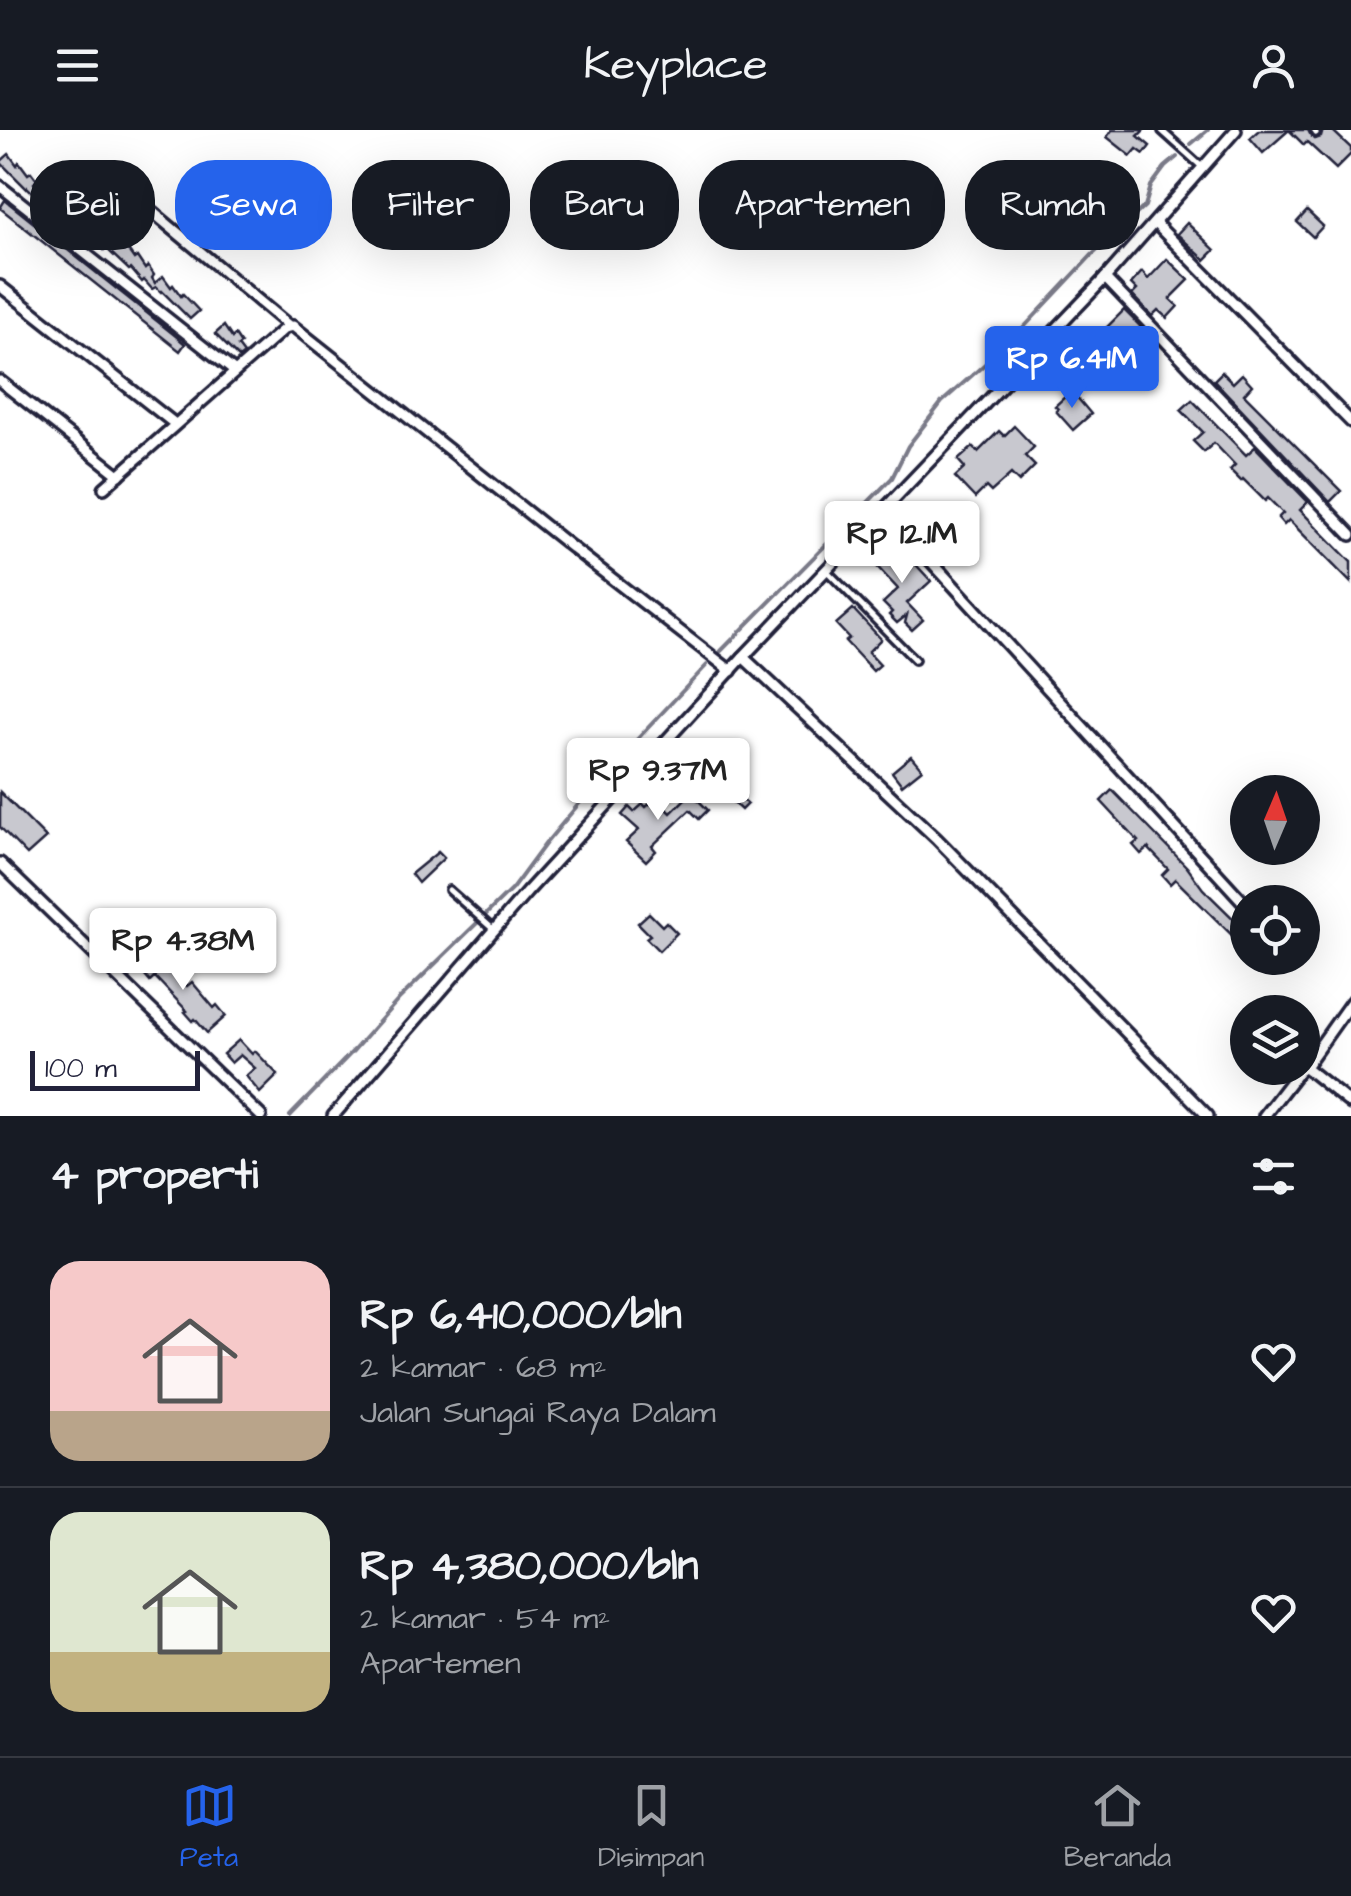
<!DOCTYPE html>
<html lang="id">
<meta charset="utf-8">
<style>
:root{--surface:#171b24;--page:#20242c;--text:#f1f3f6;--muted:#9ea1a6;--line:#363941;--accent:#2563eb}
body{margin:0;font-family:"Architects Daughter",sans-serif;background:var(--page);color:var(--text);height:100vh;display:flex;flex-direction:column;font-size:38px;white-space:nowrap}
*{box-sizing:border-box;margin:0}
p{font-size:32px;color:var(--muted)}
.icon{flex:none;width:55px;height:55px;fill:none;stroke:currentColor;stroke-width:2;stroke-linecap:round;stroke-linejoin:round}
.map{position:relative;height:986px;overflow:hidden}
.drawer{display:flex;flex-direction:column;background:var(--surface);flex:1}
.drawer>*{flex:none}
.banner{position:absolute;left:30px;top:30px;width:1292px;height:90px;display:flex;gap:20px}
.needle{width:65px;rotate:2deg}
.fabs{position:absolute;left:1230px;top:645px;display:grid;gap:20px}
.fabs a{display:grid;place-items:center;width:90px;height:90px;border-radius:50%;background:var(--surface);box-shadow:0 10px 40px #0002;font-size:50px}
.scale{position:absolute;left:30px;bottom:25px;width:170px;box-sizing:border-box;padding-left:10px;border:5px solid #22223b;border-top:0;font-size:28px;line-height:35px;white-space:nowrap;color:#22223b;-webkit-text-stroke:8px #fff;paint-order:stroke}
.price{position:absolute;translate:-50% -85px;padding:0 22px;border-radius:10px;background:#fff;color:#222;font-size:32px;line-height:65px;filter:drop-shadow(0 2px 5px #0008)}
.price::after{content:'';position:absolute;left:50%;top:60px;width:30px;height:22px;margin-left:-15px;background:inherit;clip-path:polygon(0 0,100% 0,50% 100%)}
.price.current{background:var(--accent);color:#fff}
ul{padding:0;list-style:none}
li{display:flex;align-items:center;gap:30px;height:250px;padding:0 50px}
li+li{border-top:2px solid var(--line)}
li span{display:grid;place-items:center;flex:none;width:280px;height:200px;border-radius:30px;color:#555}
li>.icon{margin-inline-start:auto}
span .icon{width:120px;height:120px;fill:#fffc;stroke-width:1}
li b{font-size:42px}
h2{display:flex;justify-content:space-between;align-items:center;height:120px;padding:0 50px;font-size:42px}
.chip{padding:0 35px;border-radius:40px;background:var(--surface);box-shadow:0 10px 40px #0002;font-size:35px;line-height:90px}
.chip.current{background:var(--accent);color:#fff}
header{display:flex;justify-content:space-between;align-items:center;height:130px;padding:0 50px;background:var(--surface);font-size:45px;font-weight:600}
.dock{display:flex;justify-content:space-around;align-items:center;height:140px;border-top:2px solid var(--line);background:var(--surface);font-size:28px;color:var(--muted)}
.dock a{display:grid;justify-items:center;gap:5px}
.dock .current{color:var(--accent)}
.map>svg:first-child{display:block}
</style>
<header><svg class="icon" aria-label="menu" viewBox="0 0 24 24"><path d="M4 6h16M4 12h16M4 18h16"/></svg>Keyplace<svg class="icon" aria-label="person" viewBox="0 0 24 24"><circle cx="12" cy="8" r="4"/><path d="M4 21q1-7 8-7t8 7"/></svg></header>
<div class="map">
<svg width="1351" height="986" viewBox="0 0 1351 986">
<rect width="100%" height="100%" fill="#fff"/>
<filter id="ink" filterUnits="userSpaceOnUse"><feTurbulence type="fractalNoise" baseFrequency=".01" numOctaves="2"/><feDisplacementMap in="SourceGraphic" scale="20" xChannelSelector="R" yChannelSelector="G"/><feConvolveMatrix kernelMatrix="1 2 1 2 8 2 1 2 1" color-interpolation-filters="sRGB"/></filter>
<g filter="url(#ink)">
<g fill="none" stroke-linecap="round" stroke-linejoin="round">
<g stroke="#7a7a88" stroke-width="4">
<polyline points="1191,14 1208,0"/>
<polyline points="721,521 892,348 908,316 942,272 1012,210 1091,126 1145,76 1151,56 1165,37 1177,27"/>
<polyline points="290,986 354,920 400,868 512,759 546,713 598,651 707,535"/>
</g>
</g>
<g fill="#c8c8cf" stroke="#22223b" stroke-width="2.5">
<polygon points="1112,0 1144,0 1138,6 1150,16 1144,24 1137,19 1131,26 1107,7"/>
<polygon points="1259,0 1308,0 1311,6 1315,9 1321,7 1323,0 1332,0 1351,18 1351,24 1336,39 1307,12 1304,15 1289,0 1263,23 1250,8"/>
<polygon points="9,24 17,35 19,32 28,44 31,42 37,50 34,53 37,57 43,51 62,72 64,69 71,78 68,81 69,83 76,77 84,88 86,86 94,97 96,95 112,113 104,120 75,92 74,94 71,90 69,92 42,66 38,63 35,65 27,57 26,58 0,32"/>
<polygon points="5,70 177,207 185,214 180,221 0,78"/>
<polygon points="1307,81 1323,96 1313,107 1297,92"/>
<polygon points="1187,93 1215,120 1205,130 1177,104"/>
<polygon points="116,111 124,121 127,119 134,129 137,127 145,139 148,136 154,145 152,148 155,153 163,146 171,157 173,155 181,166 183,164 199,181 190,189 162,161 161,162 156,157 152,159 144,150 142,152 131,139 129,140 107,119"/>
<polygon points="1167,129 1189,150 1170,169 1178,176 1167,188 1158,180 1152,186 1132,165 1137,160 1131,154 1142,142 1148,149"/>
<polygon points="1124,180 1141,197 1138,200 1140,202 1136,207 1151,221 1134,239 1100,204"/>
<polygon points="224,196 232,208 235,205 241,214 238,216 244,224 239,228 215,204"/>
<polygon points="1222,242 1233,253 1242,244 1252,255 1244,264 1341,361 1330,372 1214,250"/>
<polygon points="1068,264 1071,268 1075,265 1091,284 1073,300 1056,281 1058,279 1055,276"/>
<polygon points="1192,270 1246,325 1255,317 1308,372 1300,380 1351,432 1351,453 1289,390 1284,395 1278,388 1283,383 1268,368 1265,371 1243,349 1241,351 1230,340 1235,335 1214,313 1204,322 1193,311 1203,302 1181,280"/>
<polygon points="1014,296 1034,317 1025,326 1035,336 1019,352 1011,344 991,362 986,357 975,368 955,347 965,338 958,330 973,317 978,322 999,301 1004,306"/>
<polygon points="884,418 896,431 905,423 931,451 907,473 923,490 912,500 905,493 907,485 897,493 889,485 892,482 883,473 898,459 871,430"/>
<polygon points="853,479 881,509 868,522 880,535 873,541 845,511 849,508 836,494"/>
<polygon points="911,626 922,639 902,655 892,642"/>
<polygon points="714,642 747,674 741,680 707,648"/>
<polygon points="1112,660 1187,737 1203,759 1248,803 1248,821 1175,749 1170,754 1162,745 1168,739 1148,718 1141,724 1133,715 1138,711 1101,671"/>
<polygon points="0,662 46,708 27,725 0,697"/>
<polygon points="691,663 708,680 699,689 690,680 652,716 656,721 646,731 626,712 639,700 622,685 629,677 634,682 643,674 646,677 656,668 671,683"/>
<polygon points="438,722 444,728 418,753 411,744"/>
<polygon points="649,783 662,796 666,792 677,803 659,821 646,808 650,805 638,793"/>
<polygon points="135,797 145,809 127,825 117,813"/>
<polygon points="159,821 187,856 192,852 214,878 217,875 226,886 207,903 195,889 193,891 185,882 187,881 155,847 150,852 139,839"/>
<polygon points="239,910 252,924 255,921 278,945 260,963 246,946 255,938 240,925 231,933 223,924"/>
</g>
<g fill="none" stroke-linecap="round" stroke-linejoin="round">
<defs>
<g id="lane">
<polyline points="1314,0 1316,3"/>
<polyline points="1162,1 1202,37"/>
<polyline points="826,440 915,530"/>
<polyline points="449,760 494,800"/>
</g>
<g id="street">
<polyline points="0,56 234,241"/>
<polyline points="149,79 289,196"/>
<polyline points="1155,93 1351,292"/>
<polyline points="1105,148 1351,405"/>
<polyline points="0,156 175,294"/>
<polyline points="0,251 119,345"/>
<polyline points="104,358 285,198 293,196 570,416 731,541"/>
<polyline points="883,379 1248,777"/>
<polyline points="743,527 937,709 1208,986"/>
<polyline points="0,733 261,986"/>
<polyline points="1302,937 1306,938 1351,974"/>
<polyline points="1305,937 1351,872"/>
<polyline points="333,986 527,762 743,527 1105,148 1236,0"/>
<polyline points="1264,986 1301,938"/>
</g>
</defs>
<use href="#lane" stroke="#22223b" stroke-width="12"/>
<use href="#street" stroke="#22223b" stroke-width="16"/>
<use href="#lane" stroke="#fff" stroke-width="5"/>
<use href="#street" stroke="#fff" stroke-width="9"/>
</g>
</g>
</svg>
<div class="fabs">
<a><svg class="needle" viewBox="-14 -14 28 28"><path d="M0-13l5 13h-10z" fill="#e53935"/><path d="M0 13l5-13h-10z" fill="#9ea1a6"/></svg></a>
<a><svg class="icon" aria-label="locate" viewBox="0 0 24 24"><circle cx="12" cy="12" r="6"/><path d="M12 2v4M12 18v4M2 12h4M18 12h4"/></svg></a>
<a><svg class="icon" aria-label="layers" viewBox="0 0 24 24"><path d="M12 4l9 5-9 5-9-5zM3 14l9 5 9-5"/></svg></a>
</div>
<div class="scale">100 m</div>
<b class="price current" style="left:1072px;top:281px">Rp 6.41M</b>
<b class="price" style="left:902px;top:456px">Rp 12.1M</b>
<b class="price" style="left:658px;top:693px">Rp 9.37M</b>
<b class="price" style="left:183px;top:863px">Rp 4.38M</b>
<div class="banner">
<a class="chip">Beli</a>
<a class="chip current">Sewa</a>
<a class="chip">Filter</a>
<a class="chip">Baru</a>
<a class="chip">Apartemen</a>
<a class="chip">Rumah</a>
</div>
</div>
<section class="drawer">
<h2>4 properti<svg class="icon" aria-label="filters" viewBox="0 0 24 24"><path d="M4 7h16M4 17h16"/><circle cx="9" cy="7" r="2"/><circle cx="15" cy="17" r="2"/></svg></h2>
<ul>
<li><span style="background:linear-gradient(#f6c9c9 75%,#b9a48a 0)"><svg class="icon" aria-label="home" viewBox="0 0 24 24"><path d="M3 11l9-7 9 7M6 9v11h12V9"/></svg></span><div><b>Rp 6,410,000/bln</b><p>2 kamar · 68 m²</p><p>Jalan Sungai Raya Dalam</p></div><svg class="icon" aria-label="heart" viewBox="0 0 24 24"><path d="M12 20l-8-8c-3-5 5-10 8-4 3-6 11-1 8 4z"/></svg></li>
<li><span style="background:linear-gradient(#dfe7d0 70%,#c2b280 0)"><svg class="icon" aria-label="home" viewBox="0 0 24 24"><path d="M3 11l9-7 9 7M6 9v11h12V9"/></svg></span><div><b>Rp 4,380,000/bln</b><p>2 kamar · 54 m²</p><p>Apartemen</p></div><svg class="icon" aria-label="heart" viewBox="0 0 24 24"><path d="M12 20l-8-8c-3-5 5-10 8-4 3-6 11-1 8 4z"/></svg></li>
</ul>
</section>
<nav class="dock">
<a class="current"><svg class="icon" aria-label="map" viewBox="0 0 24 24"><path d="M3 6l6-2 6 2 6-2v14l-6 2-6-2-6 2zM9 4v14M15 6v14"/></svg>Peta</a>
<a><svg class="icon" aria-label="saved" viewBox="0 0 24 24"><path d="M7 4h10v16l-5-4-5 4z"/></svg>Disimpan</a>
<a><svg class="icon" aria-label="home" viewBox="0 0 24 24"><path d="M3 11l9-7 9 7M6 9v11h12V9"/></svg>Beranda</a>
</nav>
